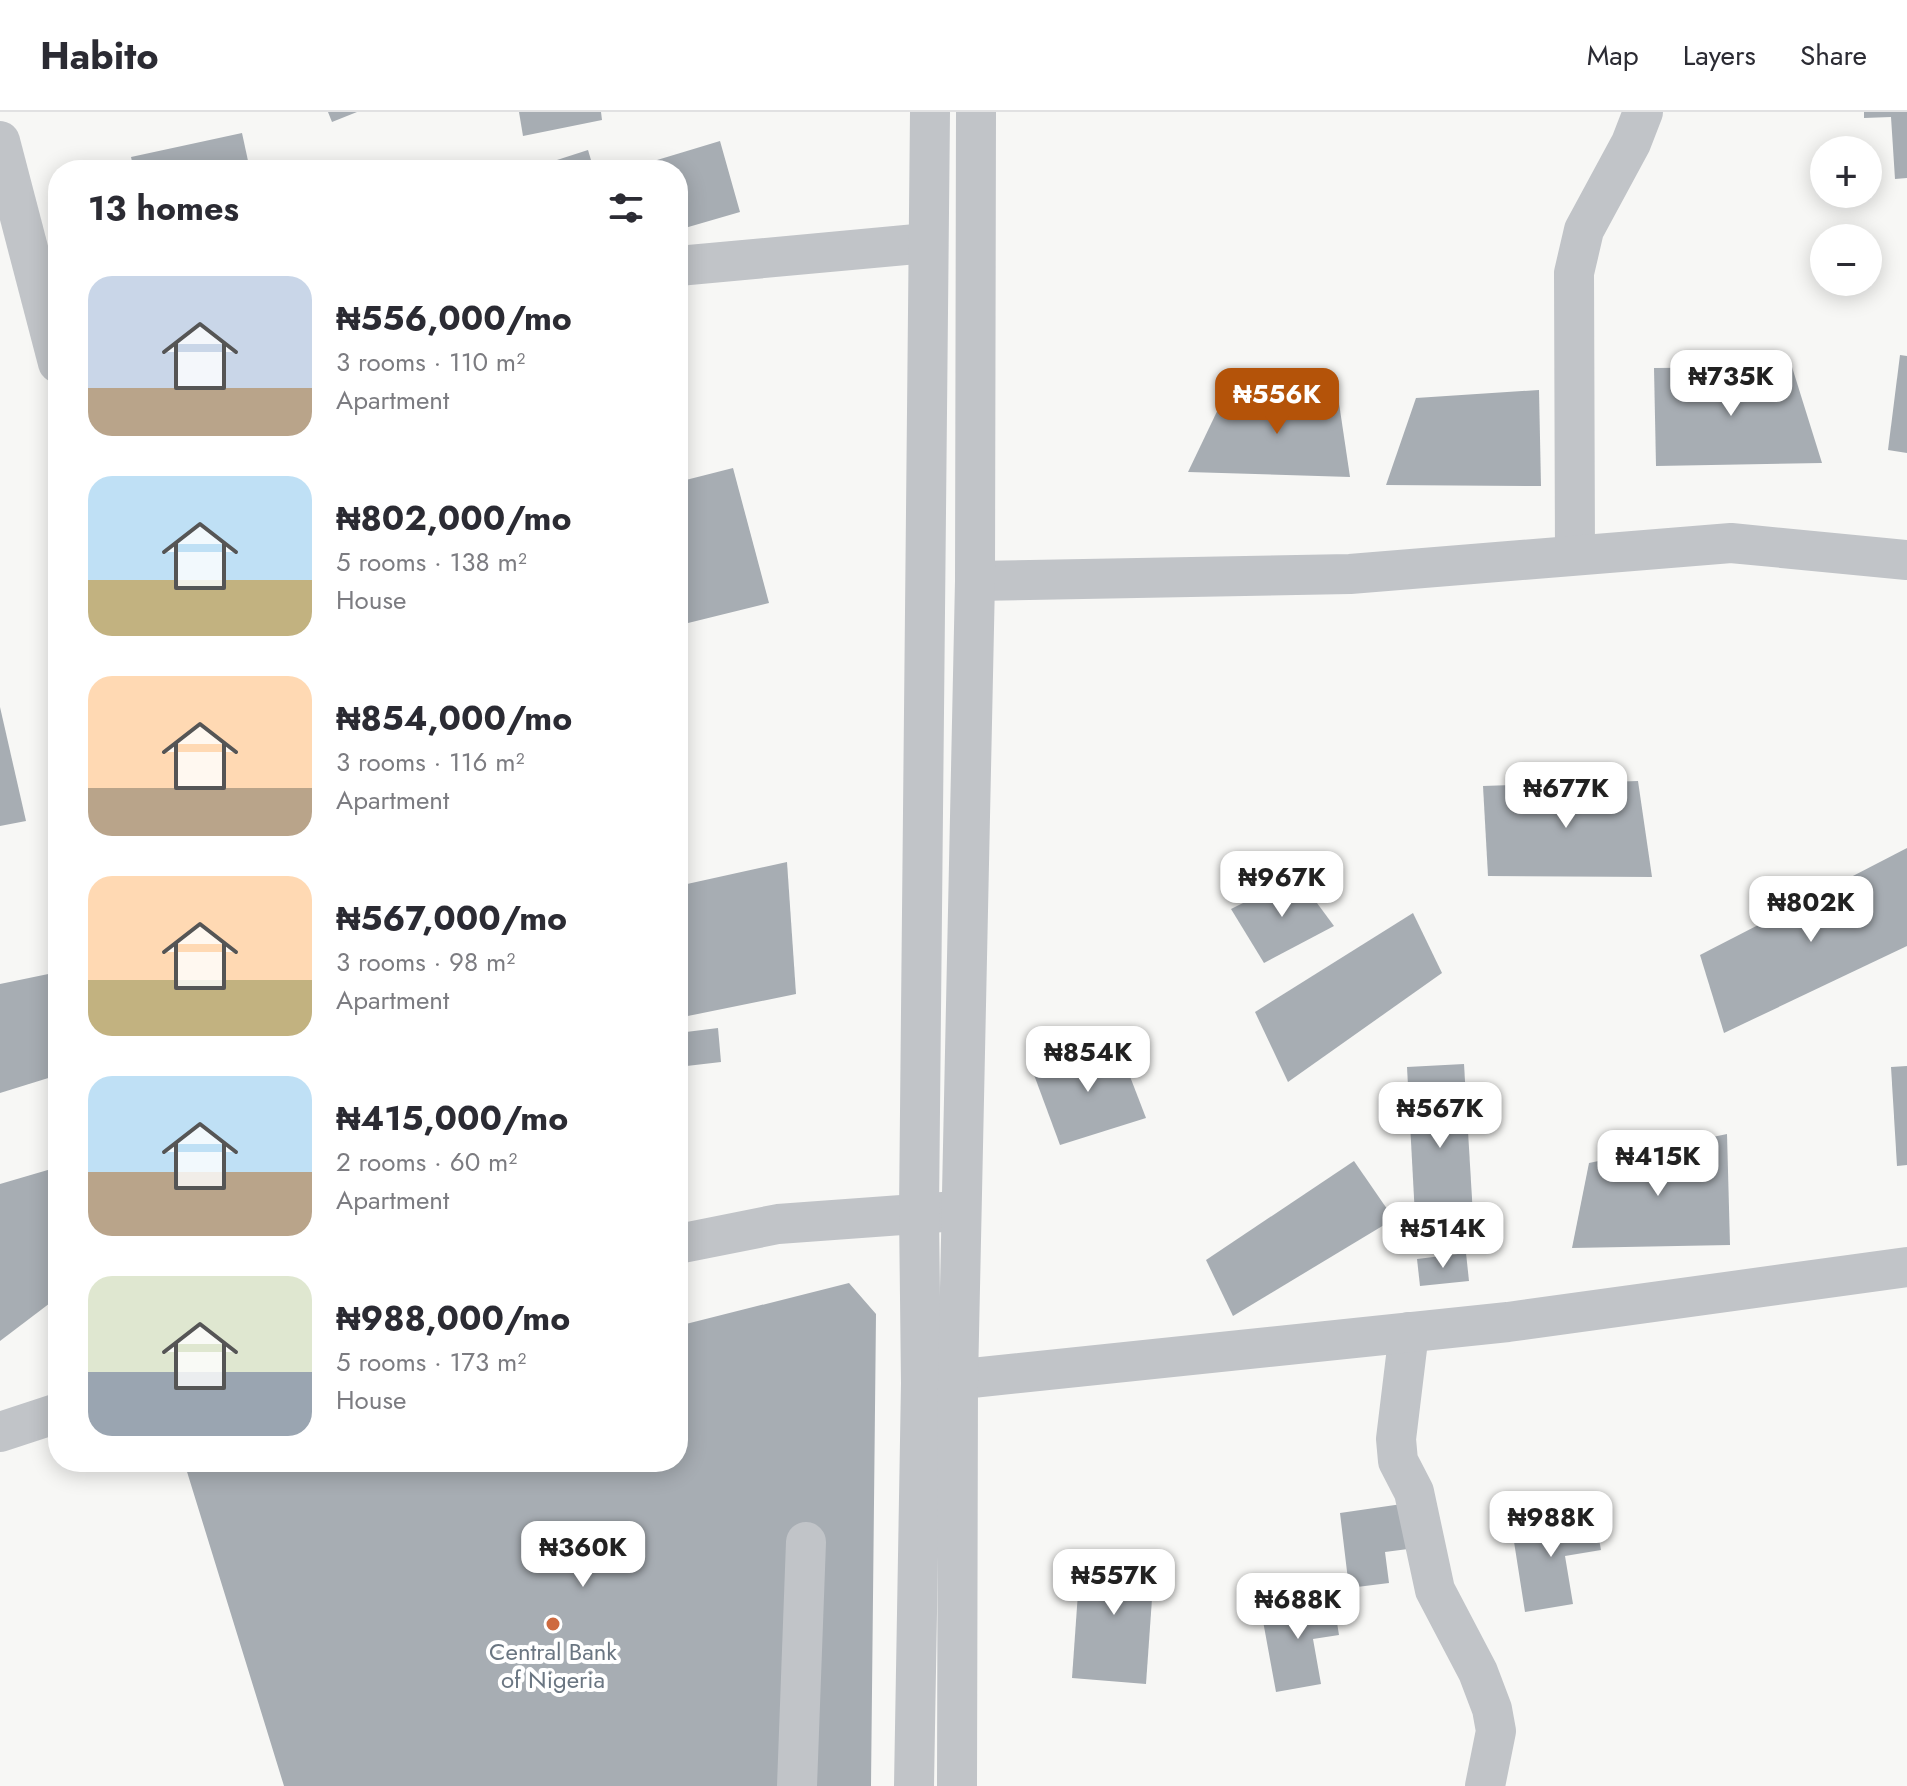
<!DOCTYPE html>
<meta charset="utf-8">
<style>
:root{--surface:#fff;--page:#f2f2f3;--text:#2b2b33;--muted:#7c7c81;--line:#e1e1e2;--accent:#b45309}
body{margin:0;font-family:Jost,sans-serif;background:var(--page);color:var(--text);height:100vh;display:flex;flex-direction:column;font-size:30px;white-space:nowrap}
*{box-sizing:border-box;margin:0}
p{font-size:26px;color:var(--muted)}
.icon{flex:none;width:44px;height:44px;fill:none;stroke:currentColor;stroke-width:2;stroke-linecap:round;stroke-linejoin:round}
.map{position:relative;flex:1;overflow:hidden}
.drawer{position:absolute;left:48px;top:48px;width:640px;height:1312px;display:flex;flex-direction:column;background:var(--surface);border-radius:32px;box-shadow:0 4px 20px #0003}
.drawer>*{flex:none}
.fabs{position:absolute;left:1810px;top:24px;display:grid;gap:16px}
.fabs a{display:grid;place-items:center;width:72px;height:72px;border-radius:50%;background:var(--surface);box-shadow:0 4px 20px #0003;font-size:40px}
.price{position:absolute;translate:-50% -68px;padding:0 18px;border-radius:16px;background:#fff;color:#222;font-size:26px;line-height:52px;filter:drop-shadow(0 2px 4px #0008)}
.price::after{content:'';position:absolute;left:50%;top:48px;width:24px;height:18px;margin-left:-12px;background:inherit;clip-path:polygon(0 0,100% 0,50% 100%)}
.price.active{background:var(--accent);color:#fff}
ul{padding:0;list-style:none}
li{display:flex;align-items:center;gap:24px;height:200px;padding:0 40px}
li span{display:grid;place-items:center;flex:none;width:224px;height:160px;border-radius:24px;color:#555}
li>.icon{margin-inline-start:auto}
span .icon{width:96px;height:96px;fill:#fffc;stroke-width:1}
li b{font-size:34px}
h2{display:flex;justify-content:space-between;align-items:center;height:96px;padding:0 40px;font-size:34px}
header{display:flex;align-items:center;gap:48px;box-sizing:border-box;height:112px;padding:0 40px;background:var(--surface);border-bottom:2px solid var(--line)}
header strong{font-size:38px}
nav{display:flex;gap:44px;margin-inline-start:auto;font-size:28px}
.map>svg:first-child{display:block}
</style>
<header>
<strong>Habito</strong>
<nav><a>Map</a><a>Layers</a><a>Share</a></nav>
</header>
<div class="map">
<svg width="1907" height="1674" viewBox="0 0 1907 1674">
<rect width="100%" height="100%" fill="#f7f7f5"/>
<g fill="#a7adb3">
<polygon points="328,0 357,0 332,10"/>
<polygon points="519,0 601,0 602,8 523,24"/>
<polygon points="1864,0 1907,0 1907,66 1895,67 1891,5 1864,6"/>
<polygon points="242,21 250,58 134,58 131,45"/>
<polygon points="720,29 740,100 678,118 678,58 624,58"/>
<polygon points="588,38 594,58 529,58 529,57"/>
<polygon points="1900,243 1907,244 1907,341 1888,338"/>
<polygon points="1792,255 1822,351 1656,354 1654,256"/>
<polygon points="1336,271 1350,365 1188,360 1222,289"/>
<polygon points="1539,278 1541,374 1386,373 1416,286"/>
<polygon points="733,356 769,491 684,512 678,490 678,370"/>
<polygon points="0,595 26,709 0,714"/>
<polygon points="1638,669 1652,765 1488,764 1483,674"/>
<polygon points="1907,736 1907,834 1724,921 1700,843"/>
<polygon points="787,750 796,882 678,906 678,774"/>
<polygon points="1297,764 1334,814 1264,851 1231,797"/>
<polygon points="1413,801 1442,861 1288,970 1255,900"/>
<polygon points="58,860 58,963 0,981 0,872"/>
<polygon points="718,916 721,950 678,955 678,921"/>
<polygon points="1119,936 1146,1006 1060,1033 1030,952"/>
<polygon points="1464,952 1474,1120 1416,1123 1407,955"/>
<polygon points="1907,954 1907,1053 1897,1054 1891,955"/>
<polygon points="1727,1022 1730,1133 1572,1136 1589,1051"/>
<polygon points="1354,1049 1394,1107 1233,1204 1206,1148"/>
<polygon points="58,1055 58,1185 0,1229 0,1072"/>
<polygon points="1466,1141 1469,1169 1420,1174 1417,1147"/>
<polygon points="849,1171 876,1202 871,1674 284,1674 184,1350 678,1350 678,1214"/>
<polygon points="1402,1392 1408,1437 1385,1440 1389,1471 1349,1476 1340,1401"/>
<polygon points="1595,1404 1601,1438 1565,1444 1573,1492 1525,1500 1512,1417"/>
<polygon points="1081,1438 1155,1444 1146,1572 1072,1566"/>
<polygon points="1333,1486 1339,1523 1313,1527 1321,1572 1276,1580 1261,1498"/>
</g>
<g fill="none" stroke-linecap="round" stroke-linejoin="round">
<g stroke="#c1c4c8" stroke-width="40">
<polyline points="0,29 58,251"/>
<polyline points="678,154 927,131"/>
<polyline points="1575,443 1574,161 1584,118 1631,31 1643,0"/>
<polyline points="975,469 1350,462 1731,431 1907,448"/>
<polyline points="678,1132 778,1112 943,1100"/>
<polyline points="1409,1220 1396,1327 1398,1349 1414,1380 1435,1478 1478,1560 1492,1597 1496,1619 1485,1674"/>
<polyline points="934,1270 1508,1210 1907,1155"/>
<polyline points="0,1320 58,1301"/>
<polyline points="797,1674 806,1430"/>
<polyline points="914,1674 921,1271 919,1100 930,0"/>
<polyline points="957,1674 958,1270 975,469 976,0"/>
</g>
</g>
<circle fill="#ce6a3f" stroke="#fff" stroke-width="3" cx="553" cy="1512" r="8"/>
<g text-anchor="middle" dominant-baseline="central" stroke-width="8" stroke-linejoin="round" paint-order="stroke">
<g font-size="24" fill="#6a7682" stroke="#fff">
<text x="553" y="1539">Central Bank<tspan x="553" dy="28">of Nigeria</tspan></text>
</g>
</g>
</svg>
<div class="fabs">
<a>+</a>
<a>−</a>
</div>
<b class="price" style="left:1731px;top:306px">₦735K</b>
<b class="price active" style="left:1277px;top:324px">₦556K</b>
<b class="price" style="left:1566px;top:718px">₦677K</b>
<b class="price" style="left:1282px;top:807px">₦967K</b>
<b class="price" style="left:1811px;top:832px">₦802K</b>
<b class="price" style="left:1088px;top:982px">₦854K</b>
<b class="price" style="left:1440px;top:1038px">₦567K</b>
<b class="price" style="left:1658px;top:1086px">₦415K</b>
<b class="price" style="left:1443px;top:1158px">₦514K</b>
<b class="price" style="left:1551px;top:1447px">₦988K</b>
<b class="price" style="left:583px;top:1477px">₦360K</b>
<b class="price" style="left:1114px;top:1505px">₦557K</b>
<b class="price" style="left:1298px;top:1529px">₦688K</b>
<section class="drawer">
<h2>13 homes<svg class="icon" aria-label="filters" viewBox="0 0 24 24"><path d="M4 7h16M4 17h16"/><circle cx="9" cy="7" r="2"/><circle cx="15" cy="17" r="2"/></svg></h2>
<ul>
<li><span style="background:linear-gradient(#c9d6e8 70%,#b9a48a 0)"><svg class="icon" aria-label="home" viewBox="0 0 24 24"><path d="M3 11l9-7 9 7M6 9v11h12V9"/></svg></span><div><b>₦556,000/mo</b><p>3 rooms · 110 m²</p><p>Apartment</p></div></li>
<li><span style="background:linear-gradient(#bfe0f5 65%,#c2b280 0)"><svg class="icon" aria-label="home" viewBox="0 0 24 24"><path d="M3 11l9-7 9 7M6 9v11h12V9"/></svg></span><div><b>₦802,000/mo</b><p>5 rooms · 138 m²</p><p>House</p></div></li>
<li><span style="background:linear-gradient(#ffd9b3 70%,#b9a48a 0)"><svg class="icon" aria-label="home" viewBox="0 0 24 24"><path d="M3 11l9-7 9 7M6 9v11h12V9"/></svg></span><div><b>₦854,000/mo</b><p>3 rooms · 116 m²</p><p>Apartment</p></div></li>
<li><span style="background:linear-gradient(#ffd9b3 65%,#c2b280 0)"><svg class="icon" aria-label="home" viewBox="0 0 24 24"><path d="M3 11l9-7 9 7M6 9v11h12V9"/></svg></span><div><b>₦567,000/mo</b><p>3 rooms · 98 m²</p><p>Apartment</p></div></li>
<li><span style="background:linear-gradient(#bfe0f5 60%,#b9a48a 0)"><svg class="icon" aria-label="home" viewBox="0 0 24 24"><path d="M3 11l9-7 9 7M6 9v11h12V9"/></svg></span><div><b>₦415,000/mo</b><p>2 rooms · 60 m²</p><p>Apartment</p></div></li>
<li><span style="background:linear-gradient(#dfe7d0 60%,#9aa5b1 0)"><svg class="icon" aria-label="home" viewBox="0 0 24 24"><path d="M3 11l9-7 9 7M6 9v11h12V9"/></svg></span><div><b>₦988,000/mo</b><p>5 rooms · 173 m²</p><p>House</p></div></li>
</ul>
</section>
</div>
